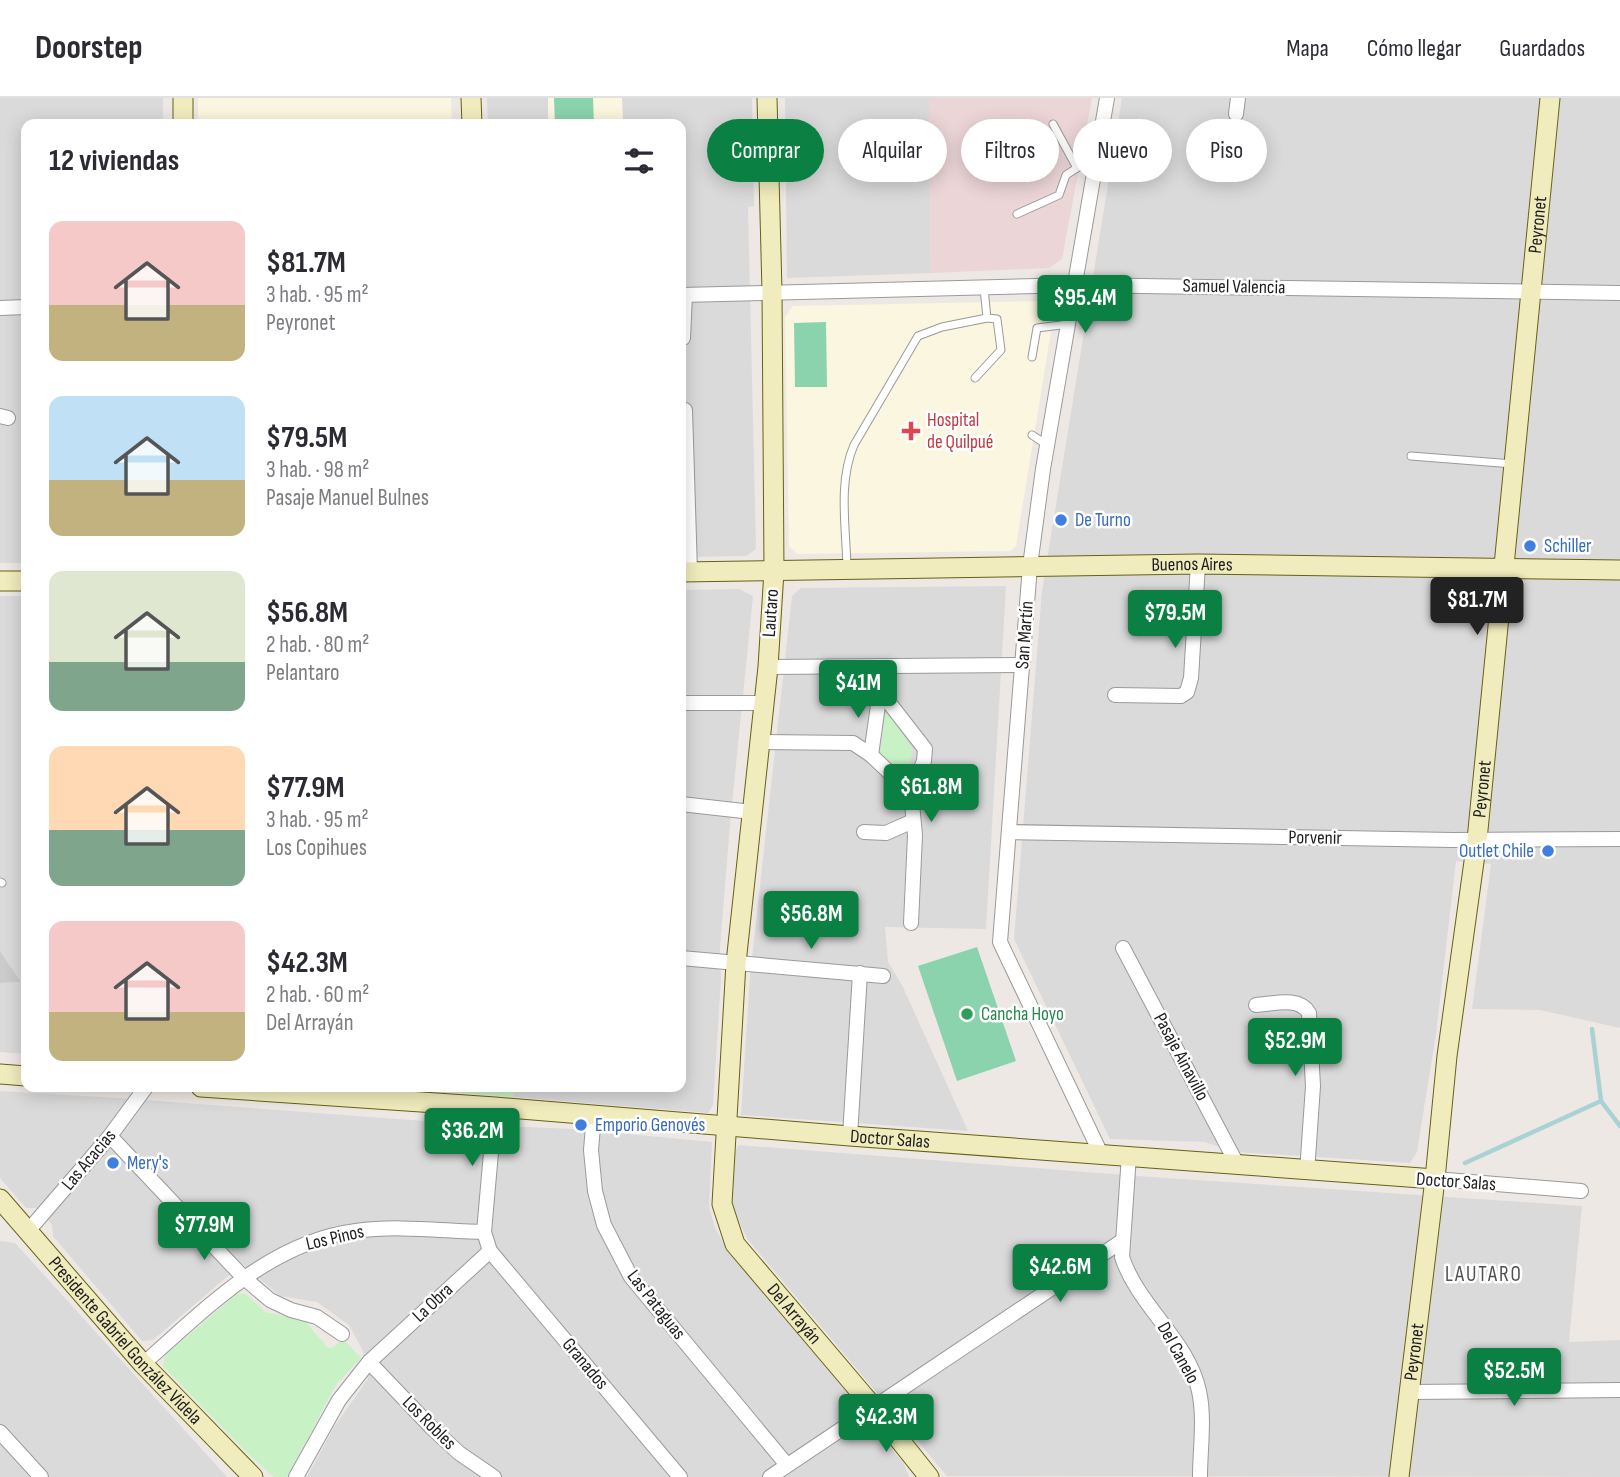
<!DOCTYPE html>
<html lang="es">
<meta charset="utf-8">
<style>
:root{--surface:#fff;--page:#f2f2f3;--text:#2b2b33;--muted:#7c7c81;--line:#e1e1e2;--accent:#0b8043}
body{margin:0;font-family:"Sofia Sans Condensed",sans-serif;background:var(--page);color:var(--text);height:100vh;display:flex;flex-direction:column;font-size:26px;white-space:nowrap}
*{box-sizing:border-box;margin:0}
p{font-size:23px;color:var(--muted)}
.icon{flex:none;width:38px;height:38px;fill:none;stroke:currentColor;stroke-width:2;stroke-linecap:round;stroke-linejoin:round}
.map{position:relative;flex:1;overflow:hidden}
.panel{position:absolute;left:21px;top:21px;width:665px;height:973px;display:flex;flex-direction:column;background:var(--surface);border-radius:14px;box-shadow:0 4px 18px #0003}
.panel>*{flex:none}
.top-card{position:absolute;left:707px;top:21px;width:665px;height:63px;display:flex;gap:14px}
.price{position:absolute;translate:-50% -60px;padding:0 16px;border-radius:7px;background:var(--accent);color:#fff;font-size:23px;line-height:46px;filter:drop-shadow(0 2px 4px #0008)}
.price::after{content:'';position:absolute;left:50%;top:42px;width:21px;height:16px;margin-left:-10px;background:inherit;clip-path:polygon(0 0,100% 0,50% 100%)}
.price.on{background:#222;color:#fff}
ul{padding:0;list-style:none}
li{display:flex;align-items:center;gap:21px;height:175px;padding:0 28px}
li span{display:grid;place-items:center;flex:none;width:196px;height:140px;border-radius:14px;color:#555}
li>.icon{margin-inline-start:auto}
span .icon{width:84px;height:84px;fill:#fffc;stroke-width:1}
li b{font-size:30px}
h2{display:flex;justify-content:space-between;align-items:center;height:84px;padding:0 28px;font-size:30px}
.tag{padding:0 24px;border-radius:32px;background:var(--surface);box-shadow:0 4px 18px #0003;font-size:24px;line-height:63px}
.tag.on{background:var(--accent);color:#fff}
header{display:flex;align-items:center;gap:42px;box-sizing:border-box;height:98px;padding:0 35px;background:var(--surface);border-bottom:2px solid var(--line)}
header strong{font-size:33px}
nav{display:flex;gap:38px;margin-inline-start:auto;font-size:24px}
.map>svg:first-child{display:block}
</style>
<header>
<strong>Doorstep</strong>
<nav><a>Mapa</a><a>Cómo llegar</a><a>Guardados</a></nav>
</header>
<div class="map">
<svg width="1620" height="1379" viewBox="0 0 1620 1379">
<rect width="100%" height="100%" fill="#ede8e4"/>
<g fill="#dbdada">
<polygon points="0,0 163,0 163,26 26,26 26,465 0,465"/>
<polygon points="487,0 548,0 548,26 488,26"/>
<polygon points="622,0 752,0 754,108 748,109 756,451 746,458 681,459 681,26 623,26"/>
<polygon points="785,0 929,0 931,175 787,180"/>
<polygon points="1122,0 1620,0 1620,930 1540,912 1472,911 1491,766 1456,763 1436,936 1417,1054 1410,1065 1237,1054 1204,1044 1110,1041 1014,841 1042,493"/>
<polygon points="1006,488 986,831 885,829 888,864 902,887 968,1033 741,1017 750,878 792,498 801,490"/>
<polygon points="739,491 753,498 730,726 720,850 721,881 713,1007 708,1015 513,999 514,989 681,989 681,492"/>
<polygon points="0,498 26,498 26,956 0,954 0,885 21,884 0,853"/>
<polygon points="0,993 118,1000 478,1027 574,1031 712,1044 709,1109 715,1130 729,1155 852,1300 904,1366 909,1379 307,1379 334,1329 368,1281 363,1253 349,1227 317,1204 280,1198 242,1166 153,1242 142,1243 53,1138 52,1127 39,1110 26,1110 0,1080"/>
<polygon points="738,1047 1137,1078 1582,1108 1569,1244 1620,1242 1620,1379 947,1378 748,1142 732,1109 734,1058"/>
<polygon points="0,1143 15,1145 227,1379 0,1379"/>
</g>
<polygon fill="#ecd5d7" points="929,0 1092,0 1062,161 1049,170 931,175"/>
<g fill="#fbf6df">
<polygon points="198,0 451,0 452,26 198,26"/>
<polygon points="548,0 622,0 623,26 548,26"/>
<polygon points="1047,203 1054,215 1016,448 1010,453 797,456 789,448 785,219 793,208"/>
</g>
<polygon fill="#cbcbcb" points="0,853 21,884 0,885"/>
<g fill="#c8f2c5">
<polygon points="886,611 913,652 907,680 880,656"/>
<polygon points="384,989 514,989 513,999"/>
<polygon points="237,1196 246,1196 265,1214 304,1222 328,1250 334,1249 343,1241 361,1260 336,1287 287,1379 274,1379 248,1356 163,1268 165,1257"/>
</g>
<g fill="#8bd3ac">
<polygon points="554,0 593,0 594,26 555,26"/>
<polygon points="826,224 827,289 795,289 794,225"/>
<polygon points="977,849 1016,963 957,983 918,868"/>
</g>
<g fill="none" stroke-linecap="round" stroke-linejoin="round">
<g stroke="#a9d2d5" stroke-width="4.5">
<polyline points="1592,931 1601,1003 1620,1028"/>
<polyline points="1465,1065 1601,1003"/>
</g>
<defs>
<g id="lane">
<polyline points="1053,26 1077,70"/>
<polyline points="1017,116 1059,97 1066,77 1097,57"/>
<polyline points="1032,259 1037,230 1069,226"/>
<polyline points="975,280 1001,252 997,221 987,220"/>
<polyline points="1032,337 1047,347"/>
<polyline points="1411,358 1513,366"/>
<path d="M847 469C846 429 838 384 854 347L918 238 942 229 987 220 984 190"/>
<polyline points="0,784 2,785"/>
</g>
<g id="street">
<polyline points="1236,16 1238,0"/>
<polyline points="681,197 1076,187 1620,195"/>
<polyline points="0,210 26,209"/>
<polyline points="683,240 685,197"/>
<polyline points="685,312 690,474"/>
<polyline points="0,318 8,320"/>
<polyline points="879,568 880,593 925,651 924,663 911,695"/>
<polyline points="768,569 1023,567"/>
<polyline points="1115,597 1181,598 1187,594 1191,580 1198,466"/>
<polyline points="681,605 763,605"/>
<polyline points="760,644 853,645 871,657 911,695 915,737 911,825"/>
<polyline points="871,657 880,593"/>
<polyline points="681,706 752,714"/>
<polyline points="864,734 886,735 913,723"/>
<polyline points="1009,734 1453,742 1620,741"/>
<polyline points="1123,850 1238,1068"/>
<polyline points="681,860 883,878"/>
<path d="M1256 907C1273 906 1299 898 1309 915L1313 988 1307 1074"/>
<polyline points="594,1017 591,1052 595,1093 604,1127 631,1179 787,1367"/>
<polyline points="110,1038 243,1179 270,1202 291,1212 317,1219 342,1236"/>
<polyline points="850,1038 860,875"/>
<polyline points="1101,1056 1000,844 1030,468 1043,371 1107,0"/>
<path d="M1129 1057 1122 1159C1138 1208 1188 1242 1199 1293 1205 1320 1200 1352 1200 1379"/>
<polyline points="1435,1081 1581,1093"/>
<polyline points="28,1133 110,1038 146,989"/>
<polyline points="490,1153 680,1379"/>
<polyline points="369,1264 432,1330 459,1355 494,1379"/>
<path d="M143 1266C206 1211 269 1144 356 1133 398 1127 442 1133 484 1134"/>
<polyline points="1409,1294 1619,1292"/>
<polyline points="0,1334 41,1379"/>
<polyline points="296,1379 339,1302 369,1264 490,1153 484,1134 495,1009"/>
<polyline points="770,1379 1122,1143"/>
</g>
<g id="secondary">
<polyline points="183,0 183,26"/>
<polyline points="471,0 472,26"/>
<path id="s1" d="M767 0 772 194 774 473 768 569 736 865 722 1106 735 1146 874 1310 929 1379"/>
<path id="s2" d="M681 474 1198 466 1620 472"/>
<polyline points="0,483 26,483"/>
<polyline points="0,976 26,978"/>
<path id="s3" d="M201 989 495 1009 850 1038 1435 1081"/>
<path id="s4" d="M0 1101 143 1266 253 1379"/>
<path id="s5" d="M1399 1379 1435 1081 1447 958 1477 742 1550 0"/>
</g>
</defs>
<use href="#lane" stroke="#9a9a9a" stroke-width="9"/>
<use href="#street" stroke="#9a9a9a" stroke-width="16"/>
<use href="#secondary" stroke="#666211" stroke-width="21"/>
<use href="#lane" stroke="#fff" stroke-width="7"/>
<use href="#street" stroke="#fff" stroke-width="14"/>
<use href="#secondary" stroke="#f1ecbd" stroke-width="19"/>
</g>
<path fill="#e0444e" stroke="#fff" stroke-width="2.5" d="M907.5 322.5h7v7h7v7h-7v7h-7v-7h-7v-7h7z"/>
<g fill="#3f7fe0" stroke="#fff" stroke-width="2.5">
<circle cx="1061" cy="422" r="7"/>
<circle cx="1530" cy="448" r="7"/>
<circle cx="1548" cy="753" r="7"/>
<circle cx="581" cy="1027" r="7"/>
<circle cx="113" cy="1065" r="7"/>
</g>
<circle fill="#2e9e5b" stroke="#fff" stroke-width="2.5" cx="967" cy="916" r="7"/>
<g text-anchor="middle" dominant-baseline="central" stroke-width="5" stroke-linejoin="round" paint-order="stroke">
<g font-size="19" fill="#1d1d1d" stroke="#fff">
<text stroke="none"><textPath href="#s5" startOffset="1260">Peyronet</textPath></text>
<text transform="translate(1234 189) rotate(1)">Samuel Valencia</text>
<text stroke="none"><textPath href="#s2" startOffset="511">Buenos Aires</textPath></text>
<text transform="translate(771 515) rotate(-86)">Lautaro</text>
<text transform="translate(1025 537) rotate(-86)">San Martín</text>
<text stroke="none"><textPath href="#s5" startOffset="693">Peyronet</textPath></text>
<text transform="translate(1315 740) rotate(1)">Porvenir</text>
<text transform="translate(1181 959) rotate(62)">Pasaje Ainavillo</text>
<text stroke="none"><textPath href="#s3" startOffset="691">Doctor Salas</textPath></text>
<text transform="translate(89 1062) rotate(-50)">Las Acacias</text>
<text transform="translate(1456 1084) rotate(4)">Doctor Salas</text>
<text transform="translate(335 1140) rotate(-13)">Los Pinos</text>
<text transform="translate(433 1205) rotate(-43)">La Obra</text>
<text transform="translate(656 1207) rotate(52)">Las Pataguas</text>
<text stroke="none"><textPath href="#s1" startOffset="1242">Del Arrayán</textPath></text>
<text stroke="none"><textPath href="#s4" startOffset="189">Presidente Gabriel González Videla</textPath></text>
<text stroke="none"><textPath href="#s5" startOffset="126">Peyronet</textPath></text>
<text transform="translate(1178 1255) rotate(61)">Del Canelo</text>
<text transform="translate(585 1266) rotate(50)">Granados</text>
<text transform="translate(429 1325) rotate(45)">Los Robles</text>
</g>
<g font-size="19" fill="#be3a42" stroke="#fff" text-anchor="start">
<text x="927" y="322">Hospital<tspan x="927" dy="22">de Quilpué</tspan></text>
</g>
<g font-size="19" fill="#366cbe" stroke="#fff" text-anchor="start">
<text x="1075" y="422">De Turno</text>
<text x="1544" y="448">Schiller</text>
<text x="1534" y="753" text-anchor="end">Outlet Chile</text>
<text x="595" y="1027">Emporio Genovés</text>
<text x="127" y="1065">Mery's</text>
</g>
<g font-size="19" fill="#27864d" stroke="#fff" text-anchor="start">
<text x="981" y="916">Cancha Hoyo</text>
</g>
<g font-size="21" letter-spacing="2" fill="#505050" stroke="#fff">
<text x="1484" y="1176">LAUTARO</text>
</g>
</g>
</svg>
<b class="price" style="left:1085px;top:237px">$95.4M</b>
<b class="price on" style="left:1477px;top:539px">$81.7M</b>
<b class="price" style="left:1175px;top:552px">$79.5M</b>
<b class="price" style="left:858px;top:622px">$41M</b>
<b class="price" style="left:931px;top:726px">$61.8M</b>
<b class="price" style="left:811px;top:853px">$56.8M</b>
<b class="price" style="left:1295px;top:980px">$52.9M</b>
<b class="price" style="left:472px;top:1070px">$36.2M</b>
<b class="price" style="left:204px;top:1164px">$77.9M</b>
<b class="price" style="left:1060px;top:1206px">$42.6M</b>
<b class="price" style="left:1514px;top:1310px">$52.5M</b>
<b class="price" style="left:886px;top:1356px">$42.3M</b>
<div class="top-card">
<a class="tag on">Comprar</a>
<a class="tag">Alquilar</a>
<a class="tag">Filtros</a>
<a class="tag">Nuevo</a>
<a class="tag">Piso</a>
</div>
<section class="panel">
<h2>12 viviendas<svg class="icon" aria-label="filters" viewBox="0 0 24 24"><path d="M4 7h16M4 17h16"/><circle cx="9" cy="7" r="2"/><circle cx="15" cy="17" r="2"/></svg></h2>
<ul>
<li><span style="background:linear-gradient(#f6c9c9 60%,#c2b280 0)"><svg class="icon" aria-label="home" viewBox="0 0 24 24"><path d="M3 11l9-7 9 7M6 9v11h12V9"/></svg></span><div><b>$81.7M</b><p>3 hab. · 95 m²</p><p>Peyronet</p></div></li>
<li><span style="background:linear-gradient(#bfe0f5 60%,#c2b280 0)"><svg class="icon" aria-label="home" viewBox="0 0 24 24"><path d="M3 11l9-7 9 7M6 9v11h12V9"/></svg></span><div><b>$79.5M</b><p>3 hab. · 98 m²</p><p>Pasaje Manuel Bulnes</p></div></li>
<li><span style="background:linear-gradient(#dfe7d0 65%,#7fa58c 0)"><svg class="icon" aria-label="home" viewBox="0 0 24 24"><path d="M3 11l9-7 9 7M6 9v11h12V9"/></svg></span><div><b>$56.8M</b><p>2 hab. · 80 m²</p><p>Pelantaro</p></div></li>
<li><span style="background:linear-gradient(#ffd9b3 60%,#7fa58c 0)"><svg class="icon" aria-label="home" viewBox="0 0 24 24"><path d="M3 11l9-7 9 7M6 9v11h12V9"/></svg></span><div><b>$77.9M</b><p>3 hab. · 95 m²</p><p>Los Copihues</p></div></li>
<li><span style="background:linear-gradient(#f6c9c9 65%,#c2b280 0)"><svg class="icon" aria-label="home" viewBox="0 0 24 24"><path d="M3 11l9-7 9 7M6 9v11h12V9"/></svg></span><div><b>$42.3M</b><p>2 hab. · 60 m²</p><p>Del Arrayán</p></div></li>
</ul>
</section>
</div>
